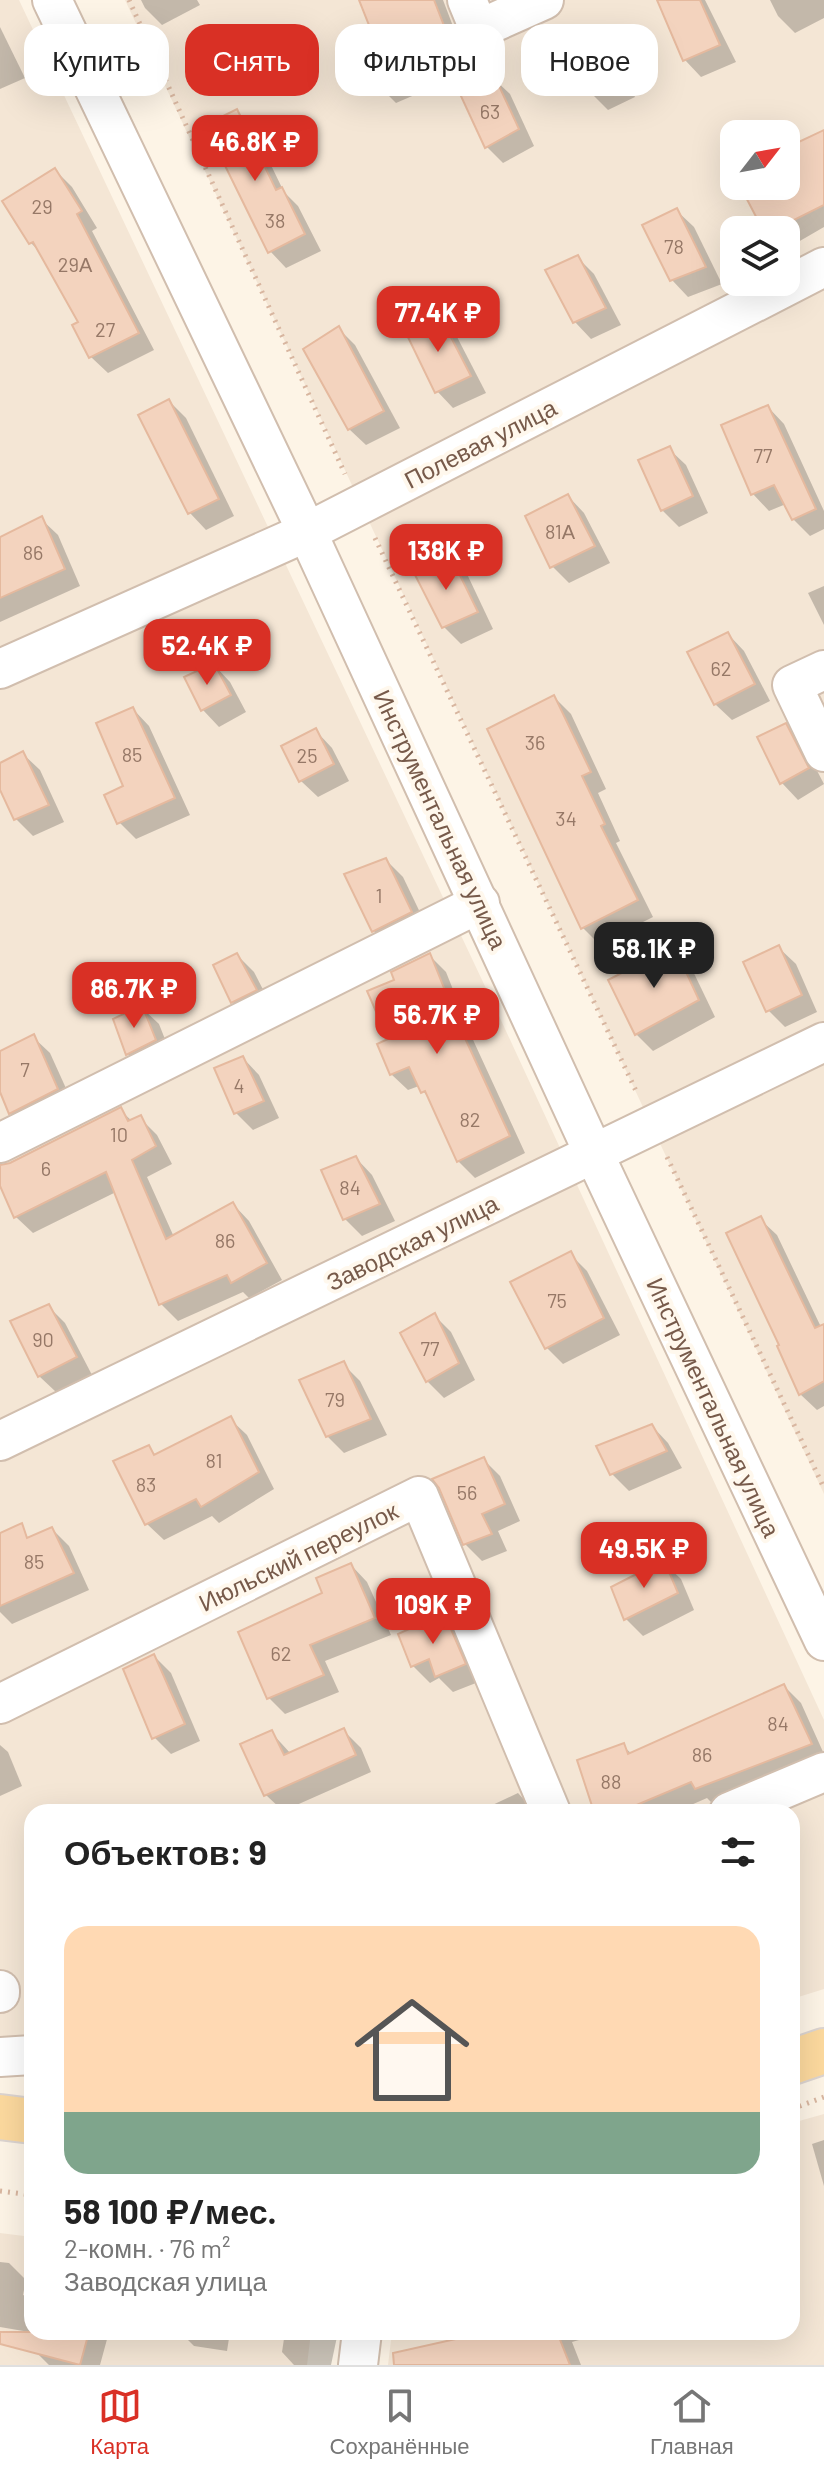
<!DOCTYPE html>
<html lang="ru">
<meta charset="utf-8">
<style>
:root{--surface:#fff;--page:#f6f6f6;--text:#222;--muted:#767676;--line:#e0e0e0;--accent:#d93025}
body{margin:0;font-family:Barlow,sans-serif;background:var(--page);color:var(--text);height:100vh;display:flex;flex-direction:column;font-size:30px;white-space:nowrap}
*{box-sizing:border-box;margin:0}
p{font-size:26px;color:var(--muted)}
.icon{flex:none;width:44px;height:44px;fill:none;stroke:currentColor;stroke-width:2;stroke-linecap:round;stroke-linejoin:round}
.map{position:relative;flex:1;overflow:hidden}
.side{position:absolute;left:24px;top:1804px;width:776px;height:536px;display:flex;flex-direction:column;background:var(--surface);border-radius:24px;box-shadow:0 8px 32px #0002}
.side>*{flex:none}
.top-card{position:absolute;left:24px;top:24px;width:776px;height:72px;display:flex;gap:16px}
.needle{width:52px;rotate:59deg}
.fabs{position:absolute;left:720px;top:120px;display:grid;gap:16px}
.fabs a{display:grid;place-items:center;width:80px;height:80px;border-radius:16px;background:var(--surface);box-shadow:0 8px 32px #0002;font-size:40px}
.price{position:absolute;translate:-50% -68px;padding:0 18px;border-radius:16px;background:var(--accent);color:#fff;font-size:26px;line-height:52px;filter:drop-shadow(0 2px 4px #0008)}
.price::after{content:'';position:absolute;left:50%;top:48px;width:24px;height:18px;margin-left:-12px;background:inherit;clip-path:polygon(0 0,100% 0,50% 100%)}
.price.active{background:#222;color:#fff}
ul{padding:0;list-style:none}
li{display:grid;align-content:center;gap:16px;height:424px;padding:0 40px}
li+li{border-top:2px solid var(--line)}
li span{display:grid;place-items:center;height:248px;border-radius:24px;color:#555}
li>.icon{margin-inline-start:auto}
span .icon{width:144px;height:144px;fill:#fffc;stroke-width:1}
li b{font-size:34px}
h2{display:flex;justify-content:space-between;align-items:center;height:96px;padding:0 40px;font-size:34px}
.tag{padding:0 28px;border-radius:24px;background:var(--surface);box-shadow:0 8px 32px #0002;font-size:28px;line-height:72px}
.tag.active{background:var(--accent);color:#fff}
.tabs{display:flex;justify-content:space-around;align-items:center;height:112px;border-top:2px solid var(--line);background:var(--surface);font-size:22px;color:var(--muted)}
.tabs a{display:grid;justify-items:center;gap:4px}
.tabs .active{color:var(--accent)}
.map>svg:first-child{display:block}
</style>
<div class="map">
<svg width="824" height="2365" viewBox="0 0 824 2365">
<rect width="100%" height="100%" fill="#fdf4e6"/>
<g fill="#f4e6d5" fill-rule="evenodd">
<polygon points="0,0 19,0 500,1018 824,1720 824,1989 792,1999 792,1812 32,1812 32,2063 0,2059"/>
<path d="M125 0H824V1494ZM734 134H786V186H734ZM734 230H786V282H734Z"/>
<polygon points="824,2114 824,2365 388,2365 392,2332 792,2332 792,2123"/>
<polygon points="0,2233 32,2237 32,2332 311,2332 307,2365 0,2365"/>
</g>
<g fill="#0003">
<polygon points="141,0 197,0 200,5 162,25 145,8"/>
<polygon points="361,0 443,0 470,71 396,103 380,87 381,49"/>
<polygon points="665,0 705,0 736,62 701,77 685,60"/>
<polygon points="770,0 824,0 824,18 795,33 778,16"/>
<polygon points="0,27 25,78 0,89"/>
<polygon points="595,33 611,49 635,97 608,110 591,93"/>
<polygon points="493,78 510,94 534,146 503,163 486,146"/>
<polygon points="236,112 253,128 284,192 298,206 321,251 286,268 270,251"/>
<polygon points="824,132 824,227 786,249 786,230 765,230 742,186 786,186 786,150"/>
<polygon points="55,170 72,187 97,228 92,231 154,350 108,373 91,357 80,323 42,254 31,243"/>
<polygon points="677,211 694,227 722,284 688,297 672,280"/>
<polygon points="577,257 594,274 621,325 591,339 575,322 548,271"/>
<polygon points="439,318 456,335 486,393 453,408 437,391"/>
<polygon points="339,329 355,345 400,428 366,445 349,429"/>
<polygon points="169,401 186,418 234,516 206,530 190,513"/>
<polygon points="768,407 784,424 824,511 824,529 810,536 793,519 786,504 769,511 753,494"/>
<polygon points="669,449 686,465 708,513 679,527 662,510"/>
<polygon points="568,496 584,513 610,563 569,583 552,566"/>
<polygon points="41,519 58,535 80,586 0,622 0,539"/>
<polygon points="450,557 467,574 493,629 461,644 444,627 417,574"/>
<polygon points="824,586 824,625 808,593"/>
<polygon points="728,634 744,651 770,701 732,720 715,704"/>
<polygon points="214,665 230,682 246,712 219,727 203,710 187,678"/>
<polygon points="554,697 571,714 606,789 598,793 620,841 616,843 653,917 599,944 583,928"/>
<polygon points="133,709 149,726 190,815 136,839 119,822 126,787"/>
<polygon points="785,725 802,742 824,784 798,800 782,783 760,738"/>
<polygon points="316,731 332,748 349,781 318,797 301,781"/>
<polygon points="23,754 40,770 64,822 33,836 16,819 0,785 0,765"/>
<polygon points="386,860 403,877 428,929 390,948 374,931 347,875"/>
<polygon points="674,948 690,965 715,1017 653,1051 636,1034 611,980"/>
<polygon points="779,948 796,964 817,1012 785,1027 768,1010"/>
<polygon points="237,955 254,972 272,1007 249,1018 233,1002"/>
<polygon points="429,955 446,972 474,1042 525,1153 475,1178 458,1161 432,1102 419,1086 408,1090 391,1074 391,1040 397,981"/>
<polygon points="142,1008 159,1024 172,1057 144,1071 128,1054 116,1020"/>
<polygon points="33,1037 50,1053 74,1106 27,1129 11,1113 0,1087 0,1053"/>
<polygon points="243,1058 259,1075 279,1118 253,1130 236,1113 217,1069"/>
<polygon points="120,1110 132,1121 140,1118 157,1135 172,1164 147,1177 174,1237 233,1204 249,1221 282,1280 249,1298 243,1292 178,1321 161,1304 116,1192 33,1233 16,1217 0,1181 0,1165 10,1165"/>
<polygon points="356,1158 372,1175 395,1221 362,1236 345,1219 323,1171"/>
<polygon points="760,1219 777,1235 821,1327 824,1326 824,1406 817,1410 800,1394"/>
<polygon points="570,1254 587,1271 620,1335 563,1364 546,1347"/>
<polygon points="49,1307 65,1323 92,1375 56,1392 39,1376"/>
<polygon points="434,1315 451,1332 475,1380 444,1398 427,1381 403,1334"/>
<polygon points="343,1364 360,1381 387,1435 344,1453 327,1436"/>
<polygon points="230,1419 247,1435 274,1489 219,1523 212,1516 164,1540 147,1524 148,1448 157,1456"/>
<polygon points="652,1426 668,1443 682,1468 629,1491 612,1474 598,1447"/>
<polygon points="483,1459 500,1476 520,1521 498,1531 507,1551 482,1561 465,1544"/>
<polygon points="52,1529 69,1546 89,1590 12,1624 0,1612 0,1552"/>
<polygon points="664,1563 681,1579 694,1610 643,1636 626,1619"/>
<polygon points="351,1565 367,1582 391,1635 325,1661 339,1692 285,1714 269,1698 325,1594"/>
<polygon points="444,1616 460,1632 481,1681 453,1692 439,1678 430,1683 413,1666"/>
<polygon points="154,1656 171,1673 200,1741 171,1754 154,1737"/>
<polygon points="784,1686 801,1703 824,1754 713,1804 707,1798 675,1812 597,1812 623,1746 632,1754"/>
<polygon points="344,1731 361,1748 371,1772 283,1811 266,1795 271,1732 291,1754"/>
<polygon points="0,1745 8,1752 22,1786 0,1796"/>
<polygon points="518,1793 535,1812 487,1812 486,1808"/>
<polygon points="824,2140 824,2186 812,2144"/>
<polygon points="0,2262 9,2263 26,2280 23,2295 32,2298 32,2332 109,2332 100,2365 49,2365 36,2352 41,2334 0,2327"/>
<polygon points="180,2332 230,2332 227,2351 194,2346"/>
<polygon points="285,2332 338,2332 331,2365 294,2365 282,2352"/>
<polygon points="496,2332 607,2332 572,2342 581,2365 400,2365"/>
</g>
<g fill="#f3d3be" stroke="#e5b99e" stroke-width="2">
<polygon points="359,0 434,0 455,54 378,88 364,53 378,48"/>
<polygon points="657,0 700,0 720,45 683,61"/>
<polygon points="595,30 619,80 590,94 564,44"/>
<polygon points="494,75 519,129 485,148 460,94"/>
<polygon points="237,109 276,190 282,187 305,234 268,253 205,125"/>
<polygon points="824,130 824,205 774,230 763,230 740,186 786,186 786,148"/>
<polygon points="55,168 82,211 77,214 139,333 89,358 72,325 78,322 33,242 29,244 2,201"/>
<polygon points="677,208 706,267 670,281 642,225"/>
<polygon points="578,255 606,308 573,323 545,270"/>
<polygon points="440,316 471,376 435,393 405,331"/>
<polygon points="339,326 384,411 348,430 303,349"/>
<polygon points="169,399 219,499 188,514 138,415"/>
<polygon points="768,405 816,509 792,520 774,485 751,495 721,425"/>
<polygon points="670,446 693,496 661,511 638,460"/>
<polygon points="568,494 595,546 550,568 525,516"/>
<polygon points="42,516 65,569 0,598 0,537"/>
<polygon points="450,555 478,612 442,628 414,573"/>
<polygon points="728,632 755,684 714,705 687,652"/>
<polygon points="214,663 231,695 201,711 184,677"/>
<polygon points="554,695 591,772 582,776 605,824 601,826 638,900 581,929 487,729"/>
<polygon points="133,707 175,798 117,824 104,795 123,786 96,723"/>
<polygon points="786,723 809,768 780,784 757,737"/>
<polygon points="316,728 334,764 299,782 281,746"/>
<polygon points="23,751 49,805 14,820 0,790 0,763"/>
<polygon points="386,858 412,912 372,932 344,874"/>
<polygon points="779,945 802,995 766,1012 743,962"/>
<polygon points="674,946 699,1000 635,1035 608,980"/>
<polygon points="237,953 257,990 231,1003 213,965"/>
<polygon points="430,953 458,1023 510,1136 457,1162 425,1091 421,1093 409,1067 390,1075 377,1044 388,1039 367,991 394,980 391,972"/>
<polygon points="142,1005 156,1040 126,1055 113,1019"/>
<polygon points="34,1034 58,1089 9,1114 0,1092 0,1051"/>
<polygon points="243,1056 264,1101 234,1114 214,1068"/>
<polygon points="121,1107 128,1121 141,1115 156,1146 132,1160 166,1239 233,1202 267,1263 231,1283 227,1275 159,1305 106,1172 14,1218 0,1186 0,1165 10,1163"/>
<polygon points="356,1156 380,1204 343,1220 321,1170"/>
<polygon points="761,1216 815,1328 824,1324 824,1381 799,1395 777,1346 779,1345 726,1233"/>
<polygon points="571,1251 604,1318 545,1349 510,1282"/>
<polygon points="49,1304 77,1357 38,1377 10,1321"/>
<polygon points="435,1313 459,1363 426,1382 400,1333"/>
<polygon points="344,1361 371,1419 326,1437 299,1380"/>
<polygon points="231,1416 259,1472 201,1507 196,1499 145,1525 113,1461 149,1445 154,1455"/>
<polygon points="652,1424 667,1451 610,1475 596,1446"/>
<polygon points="484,1457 505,1504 482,1514 492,1534 463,1545 439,1488 432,1479"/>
<polygon points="22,1523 27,1538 52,1527 74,1573 0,1606 0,1533"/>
<polygon points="664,1560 678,1593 624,1620 611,1587"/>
<polygon points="351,1563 375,1618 310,1645 324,1675 267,1699 238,1632 322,1593 316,1578"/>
<polygon points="444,1613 466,1664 435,1677 429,1659 411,1667 398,1634"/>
<polygon points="154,1654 185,1724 152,1739 123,1669"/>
<polygon points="784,1684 812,1744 695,1789 691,1782 620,1812 594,1812 577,1760 624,1743 628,1754"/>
<polygon points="344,1728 356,1755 264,1796 240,1744 272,1730 284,1755"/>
<polygon points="0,2332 89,2332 80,2365 0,2344"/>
<polygon points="487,2332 557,2332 570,2365 394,2365 393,2353"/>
</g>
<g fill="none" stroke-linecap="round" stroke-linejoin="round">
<defs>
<g id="minor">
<polyline points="52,0 307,532 594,1154 824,1641"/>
<polyline points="467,0 479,29 544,0"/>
<polyline points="0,669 307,532 824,267"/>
<polyline points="824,670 792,685 824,752"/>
<polyline points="0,1143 480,903"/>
<polyline points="0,1441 824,1042"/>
<polyline points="0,1704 419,1496 551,1812"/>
<polyline points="729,1812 824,1772"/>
<polyline points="0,1990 0,1993"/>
<polyline points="0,2057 32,2055"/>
<polyline points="358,2365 362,2332"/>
</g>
<g id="major">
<polyline points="792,2062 824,2051"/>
<polyline points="0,2117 32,2121"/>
</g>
</defs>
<use href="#minor" stroke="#d1beae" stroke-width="42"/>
<use href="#major" stroke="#dcd4d0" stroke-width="48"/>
<g stroke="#d8b6a0" stroke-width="5" stroke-dasharray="2 6" stroke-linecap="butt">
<polyline points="129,0 345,474"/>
<polyline points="375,538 637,1093"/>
<polyline points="667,1157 824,1488"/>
<polyline points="792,2109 824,2097"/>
<polyline points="0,2191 32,2195"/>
</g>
<use href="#minor" stroke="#fff" stroke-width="38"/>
<use href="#major" stroke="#fcd99e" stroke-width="44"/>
</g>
<g text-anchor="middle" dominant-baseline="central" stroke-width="8" stroke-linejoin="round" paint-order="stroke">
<g font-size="20" fill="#967867">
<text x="490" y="111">63</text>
<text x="42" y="206">29</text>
<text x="275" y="220">38</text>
<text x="674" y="246">78</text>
<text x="75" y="264">29А</text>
<text x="105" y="329">27</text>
<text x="763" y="455">77</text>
<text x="560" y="531">81А</text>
<text x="33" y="552">86</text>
<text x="721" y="668">62</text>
<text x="535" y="742">36</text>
<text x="132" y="754">85</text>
<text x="307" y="755">25</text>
<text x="566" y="818">34</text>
<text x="379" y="895">1</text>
<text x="25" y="1069">7</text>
<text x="239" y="1085">4</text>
<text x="470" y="1119">82</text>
<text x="119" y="1134">10</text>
<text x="46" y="1168">6</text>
<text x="350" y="1187">84</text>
<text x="225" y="1240">86</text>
<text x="557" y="1300">75</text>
<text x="43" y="1339">90</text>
<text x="430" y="1348">77</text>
<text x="335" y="1399">79</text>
<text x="214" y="1460">81</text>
<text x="146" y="1484">83</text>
<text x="467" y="1492">56</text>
<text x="34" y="1561">85</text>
<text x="281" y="1653">62</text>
<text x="778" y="1723">84</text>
<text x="702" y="1754">86</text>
<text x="611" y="1781">88</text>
</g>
<g font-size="24" fill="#775a4a" stroke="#fff8ed">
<text transform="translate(480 443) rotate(-27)">Полевая улица</text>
<text transform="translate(441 819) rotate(65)">Инструментальная улица</text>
<text transform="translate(412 1242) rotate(-26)">Заводская улица</text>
<text transform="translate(714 1407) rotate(65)">Инструментальная улица</text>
<text transform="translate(298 1556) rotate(-26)">Июльский переулок</text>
</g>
</g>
</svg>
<div class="fabs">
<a><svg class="needle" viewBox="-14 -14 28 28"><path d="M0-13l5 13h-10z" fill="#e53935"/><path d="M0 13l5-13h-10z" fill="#767676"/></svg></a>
<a><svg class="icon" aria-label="layers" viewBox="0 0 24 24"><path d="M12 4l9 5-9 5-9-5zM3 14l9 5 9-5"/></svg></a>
</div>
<b class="price" style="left:255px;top:183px">46.8K ₽</b>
<b class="price" style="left:438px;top:354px">77.4K ₽</b>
<b class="price" style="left:446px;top:592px">138K ₽</b>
<b class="price" style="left:207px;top:687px">52.4K ₽</b>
<b class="price active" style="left:654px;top:990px">58.1K ₽</b>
<b class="price" style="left:134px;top:1030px">86.7K ₽</b>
<b class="price" style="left:437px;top:1056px">56.7K ₽</b>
<b class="price" style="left:644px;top:1590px">49.5K ₽</b>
<b class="price" style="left:433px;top:1646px">109K ₽</b>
<div class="top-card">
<a class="tag">Купить</a>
<a class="tag active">Снять</a>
<a class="tag">Фильтры</a>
<a class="tag">Новое</a>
</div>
<section class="side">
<h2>Объектов: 9<svg class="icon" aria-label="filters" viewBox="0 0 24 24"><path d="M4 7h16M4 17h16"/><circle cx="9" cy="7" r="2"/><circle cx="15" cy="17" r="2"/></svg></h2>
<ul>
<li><span style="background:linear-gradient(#ffd9b3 75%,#7fa58c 0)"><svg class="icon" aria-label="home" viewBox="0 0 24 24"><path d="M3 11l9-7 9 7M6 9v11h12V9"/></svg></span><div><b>58 100 ₽/мес.</b><p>2-комн. · 76 m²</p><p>Заводская улица</p></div></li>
</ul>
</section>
</div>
<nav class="tabs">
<a class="active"><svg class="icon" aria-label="map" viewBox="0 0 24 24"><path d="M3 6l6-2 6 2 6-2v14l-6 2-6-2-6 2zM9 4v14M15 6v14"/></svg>Карта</a>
<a><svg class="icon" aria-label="saved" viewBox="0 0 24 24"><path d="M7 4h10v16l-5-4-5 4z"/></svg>Сохранённые</a>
<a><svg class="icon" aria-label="home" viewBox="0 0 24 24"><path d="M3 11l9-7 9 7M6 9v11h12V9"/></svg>Главная</a>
</nav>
